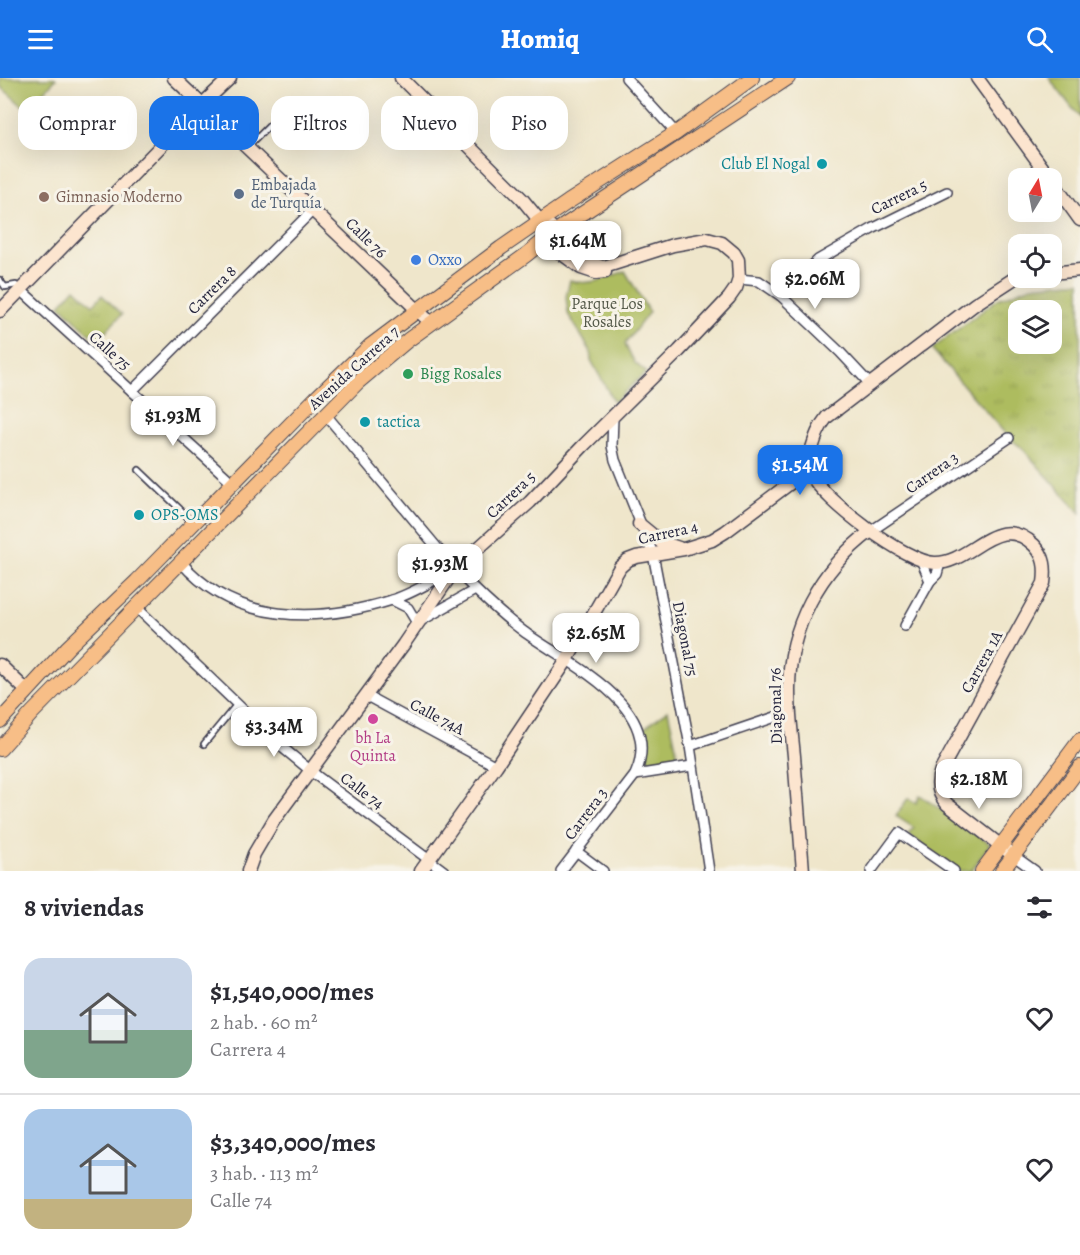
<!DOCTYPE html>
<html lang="es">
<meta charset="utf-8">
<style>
:root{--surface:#fff;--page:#f7f7f7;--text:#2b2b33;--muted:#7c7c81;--line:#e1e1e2;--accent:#1a73e8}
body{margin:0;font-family:Alegreya,serif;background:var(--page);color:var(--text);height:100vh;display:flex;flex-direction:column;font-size:22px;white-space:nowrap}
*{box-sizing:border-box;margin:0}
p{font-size:20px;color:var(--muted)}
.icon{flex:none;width:33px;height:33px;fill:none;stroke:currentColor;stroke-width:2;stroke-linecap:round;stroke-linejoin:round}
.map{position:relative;height:793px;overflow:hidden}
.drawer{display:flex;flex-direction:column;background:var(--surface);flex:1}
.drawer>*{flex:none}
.hud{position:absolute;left:18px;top:18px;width:600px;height:54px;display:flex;gap:12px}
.needle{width:39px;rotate:10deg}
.fabs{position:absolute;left:1008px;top:90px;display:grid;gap:12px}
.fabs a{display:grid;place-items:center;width:54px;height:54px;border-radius:12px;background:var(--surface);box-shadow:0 6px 24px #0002;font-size:30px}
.price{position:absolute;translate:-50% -51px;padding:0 14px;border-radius:12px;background:#fff;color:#222;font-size:20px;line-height:39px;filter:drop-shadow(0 2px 3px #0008)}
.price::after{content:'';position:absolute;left:50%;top:36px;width:18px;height:14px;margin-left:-9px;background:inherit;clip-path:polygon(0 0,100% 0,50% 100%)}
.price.current{background:var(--accent);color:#fff}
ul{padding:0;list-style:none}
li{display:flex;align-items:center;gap:18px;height:150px;padding:0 24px}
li+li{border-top:2px solid var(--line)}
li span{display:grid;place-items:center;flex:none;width:168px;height:120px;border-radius:18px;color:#555}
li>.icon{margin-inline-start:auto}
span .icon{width:72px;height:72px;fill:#fffc;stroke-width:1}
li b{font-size:26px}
h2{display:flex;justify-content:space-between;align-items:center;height:72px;padding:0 24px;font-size:26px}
.chip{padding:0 21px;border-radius:18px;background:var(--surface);box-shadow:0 6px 24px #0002;font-size:21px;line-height:54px}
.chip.current{background:var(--accent);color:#fff}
header{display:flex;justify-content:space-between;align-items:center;height:78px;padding:0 24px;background:var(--accent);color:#fff;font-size:27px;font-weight:800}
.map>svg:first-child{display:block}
</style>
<header><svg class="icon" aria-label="menu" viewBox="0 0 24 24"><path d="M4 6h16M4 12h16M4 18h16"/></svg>Homiq<svg class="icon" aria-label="search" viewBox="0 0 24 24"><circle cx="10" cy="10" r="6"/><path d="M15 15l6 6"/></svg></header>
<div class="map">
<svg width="1080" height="793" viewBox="0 0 1080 793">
<defs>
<pattern id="grass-tufts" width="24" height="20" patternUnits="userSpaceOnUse" patternTransform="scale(1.5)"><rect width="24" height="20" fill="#adbc5f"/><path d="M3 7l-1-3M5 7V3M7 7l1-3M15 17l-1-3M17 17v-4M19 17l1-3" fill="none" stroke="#95a153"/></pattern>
</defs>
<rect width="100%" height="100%" fill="#f7f3e8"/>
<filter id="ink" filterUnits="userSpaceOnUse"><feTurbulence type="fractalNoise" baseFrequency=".0167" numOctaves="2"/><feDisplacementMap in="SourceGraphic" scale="12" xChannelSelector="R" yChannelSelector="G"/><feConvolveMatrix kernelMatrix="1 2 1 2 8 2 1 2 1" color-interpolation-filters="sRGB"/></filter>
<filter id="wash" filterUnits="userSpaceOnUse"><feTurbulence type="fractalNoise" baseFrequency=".008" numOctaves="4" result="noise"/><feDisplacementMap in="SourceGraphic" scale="24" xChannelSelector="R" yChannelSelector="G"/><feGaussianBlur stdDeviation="1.35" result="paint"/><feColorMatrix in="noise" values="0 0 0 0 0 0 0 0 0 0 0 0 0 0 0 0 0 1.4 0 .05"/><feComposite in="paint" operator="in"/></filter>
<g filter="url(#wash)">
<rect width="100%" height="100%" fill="#efe6cb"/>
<g fill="url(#grass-tufts)" stroke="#686f4d" stroke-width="1.5" fill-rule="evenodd">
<path d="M1080 203V435L1022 370 1009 360 995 344 932 271 998 221 1031 208ZM1018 232H1052V266H1018Z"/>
<polygon points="75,210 93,227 102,217 122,236 97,263 60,227"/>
</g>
<g fill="#adbc5f" stroke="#686f4d" stroke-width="1.5">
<polygon points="0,0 55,0 56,1 27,32 0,8"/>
<polygon points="1049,0 1080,0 1080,40"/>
<path d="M625 193 649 234 625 266 635 285 646 294 614 324 591 282 590 272 568 236 566 219 570 202C588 209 607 200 625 193Z"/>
<polygon points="668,632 678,679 648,684 647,666 643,651"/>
<polygon points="920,717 990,766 971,793 960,793 909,757 914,750 896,738 908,720 916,725"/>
</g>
</g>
<g filter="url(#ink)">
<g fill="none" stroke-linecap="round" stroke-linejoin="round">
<defs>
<g id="lane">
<polyline points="247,70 275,42"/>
<polyline points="0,202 5,209 16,207 19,210"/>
<polyline points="139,392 183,434 191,444"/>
<polyline points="204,666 237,626"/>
</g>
<g id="street">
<polyline points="626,0 676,55"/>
<polyline points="739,201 759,203 781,218 840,274 870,306"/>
<polyline points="21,212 233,405"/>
<polyline points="781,218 818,182 872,151 947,114"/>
<polyline points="132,313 313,132"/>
<path d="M326 337 455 491C476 513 499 535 523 553 566 585 667 628 635 697L561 793"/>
<polyline points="613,340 612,368 615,382 653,476 690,668 709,793"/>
<polyline points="871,453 1009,360"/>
<path d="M181 484C235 547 319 545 392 522 414 515 434 502 454 491"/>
<polyline points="922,484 930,503"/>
<polyline points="392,522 408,530 417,545 475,512"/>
<polyline points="136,529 283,670 317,698 444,793"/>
<polyline points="905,548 930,503 937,496 940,485"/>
<polyline points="365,617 496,688"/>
<polyline points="690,668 790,634"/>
<polyline points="635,697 692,688"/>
<polyline points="576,773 603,793"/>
<polyline points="1014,778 1035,793"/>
<polyline points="871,793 899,755 954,793"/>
</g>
<g id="secondary">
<polyline points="174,0 431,245"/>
<polyline points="401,0 522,121 540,143 546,160 558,173 581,190 596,195 605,194"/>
<polyline points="977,0 1050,100"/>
<polyline points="1052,103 1080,142"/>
<polyline points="1052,195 1080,192"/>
<polyline points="0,233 194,34 230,0"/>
<path d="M808 383C809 387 809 392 811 396 823 422 907 485 935 485 971 486 998 432 1034 467 1045 478 1046 490 1044 505L941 692C936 705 938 716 947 726L1014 778"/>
<polyline points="639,446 661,464 679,470"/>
<polyline points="0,587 27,613"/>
<path d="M248 793 254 776 274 742 403 567 455 491 530 424 583 368 679 273 729 220 736 210 739 201 738 182 734 175 722 165 707 161 673 167 604 189C581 184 564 160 547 145L540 143"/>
<path d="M421 793 496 688 567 582 620 489 628 482 636 479 684 471 712 462 725 454 801 397C813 378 812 357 827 339L975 226 1018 198"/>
<path d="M803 793C800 755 797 717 794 678 792 657 789 636 789 614 788 549 820 491 871 453"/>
</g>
<g id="primary">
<polyline points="0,643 68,569 137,503 316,320 370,268 501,170 568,124 676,55 752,0"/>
<polyline points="0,671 32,635 357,305 408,262 526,177 556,153 788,0"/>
<polyline points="982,793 1080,662"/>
<polyline points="1002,793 1080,689"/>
</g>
</defs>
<use href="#lane" stroke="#413f51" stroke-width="8"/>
<use href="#street" stroke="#413f51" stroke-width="12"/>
<use href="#secondary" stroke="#413f51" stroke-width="15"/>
<use href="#primary" stroke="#413f51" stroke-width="16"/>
<use href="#lane" stroke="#fff" stroke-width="4.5"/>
<use href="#street" stroke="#fff" stroke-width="9"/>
<use href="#secondary" stroke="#fce5cf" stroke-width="12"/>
<use href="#primary" stroke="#f7be87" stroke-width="14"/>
</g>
</g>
<g fill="#0f9aa8" stroke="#f7f3e8" stroke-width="2">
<circle cx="822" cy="86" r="6"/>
<circle cx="365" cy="344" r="6"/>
<circle cx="139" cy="437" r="6"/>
</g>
<circle fill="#5c6f8a" stroke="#f7f3e8" stroke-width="2" cx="239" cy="116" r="6"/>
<circle fill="#8d6e63" stroke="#f7f3e8" stroke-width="2" cx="44" cy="119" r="6"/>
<circle fill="#3f7fe0" stroke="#f7f3e8" stroke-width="2" cx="416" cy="182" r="6"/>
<circle fill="#2e9e5b" stroke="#f7f3e8" stroke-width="2" cx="408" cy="296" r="6"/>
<circle fill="#d1479c" stroke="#f7f3e8" stroke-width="2" cx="373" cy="641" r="6"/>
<g text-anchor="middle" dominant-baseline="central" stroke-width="6" stroke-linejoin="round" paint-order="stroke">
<g font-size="16" fill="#0d838f" stroke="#f7f3e8" text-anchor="start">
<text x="810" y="86" text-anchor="end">Club El Nogal</text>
<text x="377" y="344">tactica</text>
<text x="151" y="437">OPS-OMS</text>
</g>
<g font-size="16" fill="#4e5e75" stroke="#f7f3e8" text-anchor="start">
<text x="251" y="107">Embajada<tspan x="251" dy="18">de Turquía</tspan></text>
</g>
<g font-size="16" fill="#785e54" stroke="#f7f3e8" text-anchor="start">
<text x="56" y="119">Gimnasio Moderno</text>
</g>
<g font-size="16" fill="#22223b" stroke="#f7f3e8">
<text transform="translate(899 119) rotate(-26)">Carrera 5</text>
<text transform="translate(366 160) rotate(44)">Calle 76</text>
<text transform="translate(212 212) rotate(-45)">Carrera 8</text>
<text transform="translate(110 273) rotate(42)">Calle 75</text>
<text transform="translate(354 290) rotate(-42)">Avenida Carrera 7</text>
<text transform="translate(932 395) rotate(-35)">Carrera 3</text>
<text transform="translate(511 417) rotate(-43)">Carrera 5</text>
<text transform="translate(668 455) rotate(-12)">Carrera 4</text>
<text transform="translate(685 561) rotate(79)">Diagonal 75</text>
<text transform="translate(982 584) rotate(-61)">Carrera 1A</text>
<text transform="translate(776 628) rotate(-91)">Diagonal 76</text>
<text transform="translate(437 639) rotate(28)">Calle 74A</text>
<text transform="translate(362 713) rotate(37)">Calle 74</text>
<text transform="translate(586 736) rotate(-53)">Carrera 3</text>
</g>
<g font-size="16" fill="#366cbe" stroke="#f7f3e8" text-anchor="start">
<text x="428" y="182">Oxxo</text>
</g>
<g font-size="16" fill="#535848" stroke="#f7f3e8">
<text x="607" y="226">Parque Los<tspan x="607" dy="18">Rosales</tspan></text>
</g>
<g font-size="16" fill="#27864d" stroke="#f7f3e8" text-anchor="start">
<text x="420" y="296">Bigg Rosales</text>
</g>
<g font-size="16" fill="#b23c85" stroke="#f7f3e8">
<text x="373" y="660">bh La<tspan x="373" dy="18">Quinta</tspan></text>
</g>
</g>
</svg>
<div class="fabs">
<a><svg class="needle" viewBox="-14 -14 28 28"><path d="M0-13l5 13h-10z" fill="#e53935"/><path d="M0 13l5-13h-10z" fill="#7c7c81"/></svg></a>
<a><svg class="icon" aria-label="locate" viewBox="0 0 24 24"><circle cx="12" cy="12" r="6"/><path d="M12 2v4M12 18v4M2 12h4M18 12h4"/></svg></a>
<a><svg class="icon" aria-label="layers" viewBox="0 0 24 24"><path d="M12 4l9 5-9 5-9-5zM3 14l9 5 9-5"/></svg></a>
</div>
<b class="price" style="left:578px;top:194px">$1.64M</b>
<b class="price" style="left:815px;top:232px">$2.06M</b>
<b class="price" style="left:173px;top:369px">$1.93M</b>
<b class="price current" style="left:800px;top:418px">$1.54M</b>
<b class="price" style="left:440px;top:517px">$1.93M</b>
<b class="price" style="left:596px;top:586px">$2.65M</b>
<b class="price" style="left:274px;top:680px">$3.34M</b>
<b class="price" style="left:979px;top:732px">$2.18M</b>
<div class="hud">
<a class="chip">Comprar</a>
<a class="chip current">Alquilar</a>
<a class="chip">Filtros</a>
<a class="chip">Nuevo</a>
<a class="chip">Piso</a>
</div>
</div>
<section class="drawer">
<h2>8 viviendas<svg class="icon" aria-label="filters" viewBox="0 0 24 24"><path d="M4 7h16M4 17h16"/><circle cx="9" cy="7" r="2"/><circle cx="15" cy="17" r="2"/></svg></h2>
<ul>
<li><span style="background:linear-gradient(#c9d6e8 60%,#7fa58c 0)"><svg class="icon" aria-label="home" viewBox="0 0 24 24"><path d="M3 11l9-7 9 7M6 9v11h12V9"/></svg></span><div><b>$1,540,000/mes</b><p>2 hab. · 60 m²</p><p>Carrera 4</p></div><svg class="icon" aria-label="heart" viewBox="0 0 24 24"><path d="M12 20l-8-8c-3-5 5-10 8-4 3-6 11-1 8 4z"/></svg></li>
<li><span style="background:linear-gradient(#a9c7e8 75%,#c2b280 0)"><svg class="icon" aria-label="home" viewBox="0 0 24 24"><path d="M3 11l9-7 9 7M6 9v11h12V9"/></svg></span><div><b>$3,340,000/mes</b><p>3 hab. · 113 m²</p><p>Calle 74</p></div><svg class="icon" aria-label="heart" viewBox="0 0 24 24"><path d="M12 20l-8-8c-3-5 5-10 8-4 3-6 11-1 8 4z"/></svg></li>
</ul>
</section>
